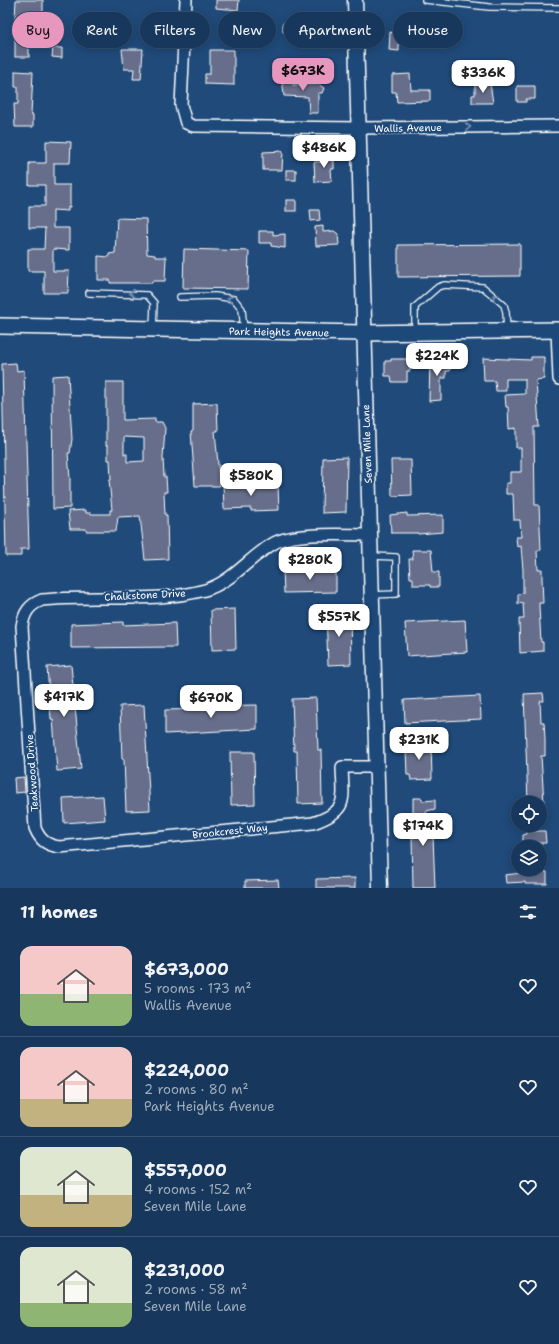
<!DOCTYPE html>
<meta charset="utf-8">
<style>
:root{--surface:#17385c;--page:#203f62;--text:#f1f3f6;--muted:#9eacbb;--line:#365272;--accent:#e797bd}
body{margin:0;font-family:"Shantell Sans",sans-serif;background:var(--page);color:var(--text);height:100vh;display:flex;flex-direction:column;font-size:15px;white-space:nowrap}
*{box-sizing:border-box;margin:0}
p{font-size:13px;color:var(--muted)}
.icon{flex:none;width:22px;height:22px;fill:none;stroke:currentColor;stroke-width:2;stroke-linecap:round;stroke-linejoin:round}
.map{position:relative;height:888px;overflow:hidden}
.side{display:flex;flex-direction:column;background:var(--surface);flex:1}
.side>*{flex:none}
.guide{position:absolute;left:12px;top:12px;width:535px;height:36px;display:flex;gap:8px}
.tools{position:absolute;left:511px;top:796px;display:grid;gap:8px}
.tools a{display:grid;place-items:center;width:36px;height:36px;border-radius:50%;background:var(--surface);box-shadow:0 2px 10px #0003,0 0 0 1px var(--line);font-size:20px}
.price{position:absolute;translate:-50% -34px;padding:0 9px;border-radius:8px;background:#fff;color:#222;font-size:13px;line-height:26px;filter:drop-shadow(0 1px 2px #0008)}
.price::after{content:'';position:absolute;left:50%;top:24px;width:12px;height:9px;margin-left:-6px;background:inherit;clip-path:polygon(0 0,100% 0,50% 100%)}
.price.current{background:var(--accent);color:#111}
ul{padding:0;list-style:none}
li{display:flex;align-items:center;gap:12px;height:100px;padding:0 20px}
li+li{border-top:1px solid var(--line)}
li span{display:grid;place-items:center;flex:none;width:112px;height:80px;border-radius:12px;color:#555}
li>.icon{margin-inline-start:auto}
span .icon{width:48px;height:48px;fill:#fffc;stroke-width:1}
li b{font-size:17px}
h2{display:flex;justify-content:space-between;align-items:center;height:48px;padding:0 20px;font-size:17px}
.chip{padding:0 14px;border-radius:18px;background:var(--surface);box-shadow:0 2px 10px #0003,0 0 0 1px var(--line);font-size:14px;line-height:36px}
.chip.current{background:var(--accent);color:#111}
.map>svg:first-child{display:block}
</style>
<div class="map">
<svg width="559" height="888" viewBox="0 0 559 888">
<rect width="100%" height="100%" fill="#1f4a7a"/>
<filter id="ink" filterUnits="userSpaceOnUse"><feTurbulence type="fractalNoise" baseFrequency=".025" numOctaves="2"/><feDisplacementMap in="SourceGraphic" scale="8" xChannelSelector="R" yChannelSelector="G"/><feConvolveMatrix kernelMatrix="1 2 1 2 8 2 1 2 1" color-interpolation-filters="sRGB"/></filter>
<g filter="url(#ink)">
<g fill="#666e8b" stroke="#fff" fill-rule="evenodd">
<polygon points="16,0 43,0 43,19 15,18"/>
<polygon points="216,0 239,0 238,10 216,8"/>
<polygon points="307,21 321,21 321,39 319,39 319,44 310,44 310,39 308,39"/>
<polygon points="292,22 292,32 283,32 283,23"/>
<polygon points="394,29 431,30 431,42 404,39 403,42 399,42 399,51 389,50 390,32 393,33"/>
<rect x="15" y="38" width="14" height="19"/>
<polygon points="53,48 62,48 62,58 52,57"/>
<polygon points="122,49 143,49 141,79 133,79 134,69 124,69"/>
<polygon points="210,50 234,50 234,85 205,84 205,74 210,74"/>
<polygon points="15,71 33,72 31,115 33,115 33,127 15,127 14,104 18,104 18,87 15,87"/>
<polygon points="410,74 411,90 430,90 430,101 397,102 396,92 392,92 392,75"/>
<polygon points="282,77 293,77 293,85 318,84 324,88 322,93 318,93 318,113 309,113 308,97 284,96"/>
<polygon points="475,83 490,83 493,103 472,103 472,95 475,95"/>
<polygon points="517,86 535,86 535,99 526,99 526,102 517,102"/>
<polygon points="46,141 71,142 70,163 54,163 54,185 70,185 70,207 68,207 68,211 53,210 53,228 69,228 69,250 53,249 53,271 69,271 68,293 44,293 44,271 28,271 28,249 44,249 45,228 29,228 29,206 45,206 45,185 29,185 29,163 46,163"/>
<polygon points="283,151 282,170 263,170 263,152"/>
<polygon points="331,155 331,161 334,160 334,169 331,169 332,181 315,182 314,162 322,162 322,156"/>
<rect x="286" y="170" width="10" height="10"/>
<rect x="286" y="200" width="10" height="11"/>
<polygon points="310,210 319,210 320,220 311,221"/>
<polygon points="117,218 146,219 147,254 155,255 155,257 166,257 165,281 152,281 152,283 110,283 110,280 98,280 98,256 109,257 109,254 115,253"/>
<polygon points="323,226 323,232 334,231 338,234 339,245 316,246 315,227"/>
<polygon points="259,231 273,231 273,235 285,234 285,248 271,246 271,243 259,243"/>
<polygon points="520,244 520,276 398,277 398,245"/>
<polygon points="184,249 249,251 248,289 183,288"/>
<polygon points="531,357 544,357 544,379 536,380 539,427 534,427 535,505 539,505 541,550 537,551 538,570 542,569 542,578 543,603 539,603 539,606 541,642 543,642 543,651 520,653 519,619 524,619 523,603 518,604 518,594 523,593 523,570 521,546 517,547 516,537 521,537 520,520 514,520 513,494 506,494 506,483 510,483 510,472 521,472 521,448 516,448 516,428 509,429 508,407 506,407 505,395 525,394 525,379 506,379 506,391 496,391 495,381 484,381 483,358 531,360"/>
<polygon points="391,359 410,359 410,371 407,371 407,382 392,382 391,376 385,376 385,361 391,361"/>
<polygon points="430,359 450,359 450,371 446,371 446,378 441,378 441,400 429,401"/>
<polygon points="16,363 17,371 24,370 29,549 21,549 21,556 6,556 2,364"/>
<polygon points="68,375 72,439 70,453 68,453 70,479 70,508 53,509 52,376"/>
<path d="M106 382H123V420L155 419V422H162L165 428 163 458 164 477H166L167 492H164L165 515H167L168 559 145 560 140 516 118 517 116 531H86V529H70L68 511 86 510V513H91V514H110V510H112L109 480H111L110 460H108V446H106ZM124 437 144 438V461L127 462V454H124Z"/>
<polygon points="217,403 218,431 215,431 220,486 195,486 191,432 193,431 193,404"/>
<polygon points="347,457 346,512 322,513 323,458"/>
<polygon points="391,460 411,460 412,495 392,496"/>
<polygon points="223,484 251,484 251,486 278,486 279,510 251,511 251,508 224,509"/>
<polygon points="407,513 407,516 443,515 443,532 418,534 418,533 391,533 390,515"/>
<polygon points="412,550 431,550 433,572 439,572 439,587 430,587 430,585 413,585 413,578 410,578 409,559 413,559"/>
<polygon points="336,568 336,592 284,593 283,570"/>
<polygon points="235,609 236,649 212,650 211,610"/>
<polygon points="326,612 350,612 351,664 328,665"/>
<polygon points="465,620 467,652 407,656 405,623"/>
<polygon points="123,622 123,625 175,623 176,647 71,648 71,624"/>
<polygon points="71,665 81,769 57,771 53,719 51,719 47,667"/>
<polygon points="543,693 544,701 540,701 541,722 544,722 545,739 545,756 541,756 544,803 528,803 524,694"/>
<polygon points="480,696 481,719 405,723 404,700"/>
<polygon points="316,698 318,750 321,750 322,803 298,804 297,751 294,751 292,699"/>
<polygon points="144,705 150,810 126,811 124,759 122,759 120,706"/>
<polygon points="257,705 257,729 165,734 165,710 204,709 204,706"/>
<polygon points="409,742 431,742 432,779 411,780 410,775 407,775 406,748 410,748"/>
<polygon points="230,752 254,752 255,804 231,805"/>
<polygon points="24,777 25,792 15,793 14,778"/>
<polygon points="103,796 105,820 64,823 63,798"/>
<polygon points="413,798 422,798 422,801 435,800 435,809 426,811 427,836 433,836 435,888 413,888 412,837 416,837 415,813 413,813"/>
<polygon points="527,831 545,831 546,843 523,843 523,835 527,834"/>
<polygon points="530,872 547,872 547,884 525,884 525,882 506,883 505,875"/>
<polygon points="355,878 355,888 316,888 316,879"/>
<polygon points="278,880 279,888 245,888 245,881"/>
</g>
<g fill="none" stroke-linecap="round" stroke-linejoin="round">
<defs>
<g id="service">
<polyline points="425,0 489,7 559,8"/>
<polyline points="89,293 147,295 154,303 153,329"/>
<polyline points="180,297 215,296 234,299 242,309 244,331"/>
<polyline points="415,331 415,307 438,287 444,285 483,287 504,305 506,312 507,331"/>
<polyline points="371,556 396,557 396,594 371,595"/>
</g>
<g id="minor">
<polyline points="186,0 181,105 186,123 193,126 359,128 559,126"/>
<polyline points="557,330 559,379"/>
<path d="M369 535C345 535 297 532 276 542 251 555 233 582 205 590 153 604 95 594 42 600 29 605 24 613 22 626L35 828C40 840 46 845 59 847L313 823C349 811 343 800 342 767H376"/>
</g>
<polyline id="tertiary" points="355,0 380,888"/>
<polyline id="secondary" points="0,326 363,333 559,330"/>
</defs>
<use href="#service" stroke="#fff" stroke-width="8"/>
<use href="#minor" stroke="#fff" stroke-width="14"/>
<use href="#tertiary" stroke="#fff" stroke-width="17"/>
<use href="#secondary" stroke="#fff" stroke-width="18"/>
<use href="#service" stroke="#1f4a7a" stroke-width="5.5"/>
<use href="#minor" stroke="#1f4a7a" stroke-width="11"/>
<use href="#tertiary" stroke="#1f4a7a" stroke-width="14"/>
<use href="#secondary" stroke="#1f4a7a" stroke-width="15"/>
</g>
<defs><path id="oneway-chevron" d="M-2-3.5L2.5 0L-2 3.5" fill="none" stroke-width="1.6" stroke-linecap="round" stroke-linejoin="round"/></defs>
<g stroke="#7992af">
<use href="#oneway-chevron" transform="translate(468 127) rotate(-1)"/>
<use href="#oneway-chevron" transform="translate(132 293) rotate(-180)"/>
<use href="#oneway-chevron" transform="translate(495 297) rotate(-140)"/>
<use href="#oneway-chevron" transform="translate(230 299) rotate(-163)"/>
</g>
</g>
<g text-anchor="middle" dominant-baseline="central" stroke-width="4" stroke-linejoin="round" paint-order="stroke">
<g font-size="10" fill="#fff" stroke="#1f4a7a">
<text transform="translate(408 128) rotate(-1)">Wallis Avenue</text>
<text transform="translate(279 332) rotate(1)">Park Heights Avenue</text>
<text transform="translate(367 444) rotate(-92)">Seven Mile Lane</text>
<text transform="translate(145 595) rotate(-3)">Chalkstone Drive</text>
<text transform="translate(32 773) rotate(-94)">Teakwood Drive</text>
<text transform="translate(230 831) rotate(-6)">Brookcrest Way</text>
</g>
</g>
</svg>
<div class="tools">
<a><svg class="icon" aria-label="locate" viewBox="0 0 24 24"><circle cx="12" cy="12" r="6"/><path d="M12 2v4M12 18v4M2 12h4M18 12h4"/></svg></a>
<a><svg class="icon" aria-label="layers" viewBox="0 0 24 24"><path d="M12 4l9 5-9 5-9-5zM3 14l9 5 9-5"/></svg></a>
</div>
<b class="price current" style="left:303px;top:92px">$673K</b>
<b class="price" style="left:483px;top:94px">$336K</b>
<b class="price" style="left:324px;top:169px">$486K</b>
<b class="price" style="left:437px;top:377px">$224K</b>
<b class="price" style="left:251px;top:497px">$580K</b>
<b class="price" style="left:310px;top:581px">$280K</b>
<b class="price" style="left:339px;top:638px">$557K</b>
<b class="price" style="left:64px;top:718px">$417K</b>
<b class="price" style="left:211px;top:719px">$670K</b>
<b class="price" style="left:419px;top:761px">$231K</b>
<b class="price" style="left:423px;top:847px">$174K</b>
<div class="guide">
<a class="chip current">Buy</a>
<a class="chip">Rent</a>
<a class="chip">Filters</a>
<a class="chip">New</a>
<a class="chip">Apartment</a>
<a class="chip">House</a>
</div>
</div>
<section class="side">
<h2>11 homes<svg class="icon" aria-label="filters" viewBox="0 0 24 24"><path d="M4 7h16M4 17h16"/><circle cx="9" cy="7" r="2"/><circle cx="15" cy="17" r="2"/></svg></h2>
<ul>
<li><span style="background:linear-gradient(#f6c9c9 60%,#8fb573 0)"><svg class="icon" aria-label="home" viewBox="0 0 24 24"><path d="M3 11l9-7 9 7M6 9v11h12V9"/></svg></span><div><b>$673,000</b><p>5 rooms · 173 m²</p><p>Wallis Avenue</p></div><svg class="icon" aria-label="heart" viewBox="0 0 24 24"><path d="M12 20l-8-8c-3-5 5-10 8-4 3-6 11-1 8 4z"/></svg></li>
<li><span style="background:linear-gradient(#f6c9c9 65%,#c2b280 0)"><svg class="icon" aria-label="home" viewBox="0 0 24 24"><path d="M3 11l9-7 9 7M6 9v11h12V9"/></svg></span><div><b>$224,000</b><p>2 rooms · 80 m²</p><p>Park Heights Avenue</p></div><svg class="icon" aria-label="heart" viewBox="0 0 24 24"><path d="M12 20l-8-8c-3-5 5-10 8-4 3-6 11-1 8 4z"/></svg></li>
<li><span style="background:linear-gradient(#dfe7d0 60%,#c2b280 0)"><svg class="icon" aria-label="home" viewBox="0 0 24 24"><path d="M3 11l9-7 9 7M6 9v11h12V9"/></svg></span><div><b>$557,000</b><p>4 rooms · 152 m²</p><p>Seven Mile Lane</p></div><svg class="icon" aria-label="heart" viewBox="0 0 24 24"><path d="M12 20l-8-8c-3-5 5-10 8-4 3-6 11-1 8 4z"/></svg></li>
<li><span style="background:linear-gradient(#dfe7d0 70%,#8fb573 0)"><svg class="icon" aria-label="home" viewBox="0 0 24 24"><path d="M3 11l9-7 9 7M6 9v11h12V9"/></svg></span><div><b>$231,000</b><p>2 rooms · 58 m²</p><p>Seven Mile Lane</p></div><svg class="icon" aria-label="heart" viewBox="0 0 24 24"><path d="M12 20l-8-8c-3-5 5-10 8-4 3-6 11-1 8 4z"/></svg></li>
</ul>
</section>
